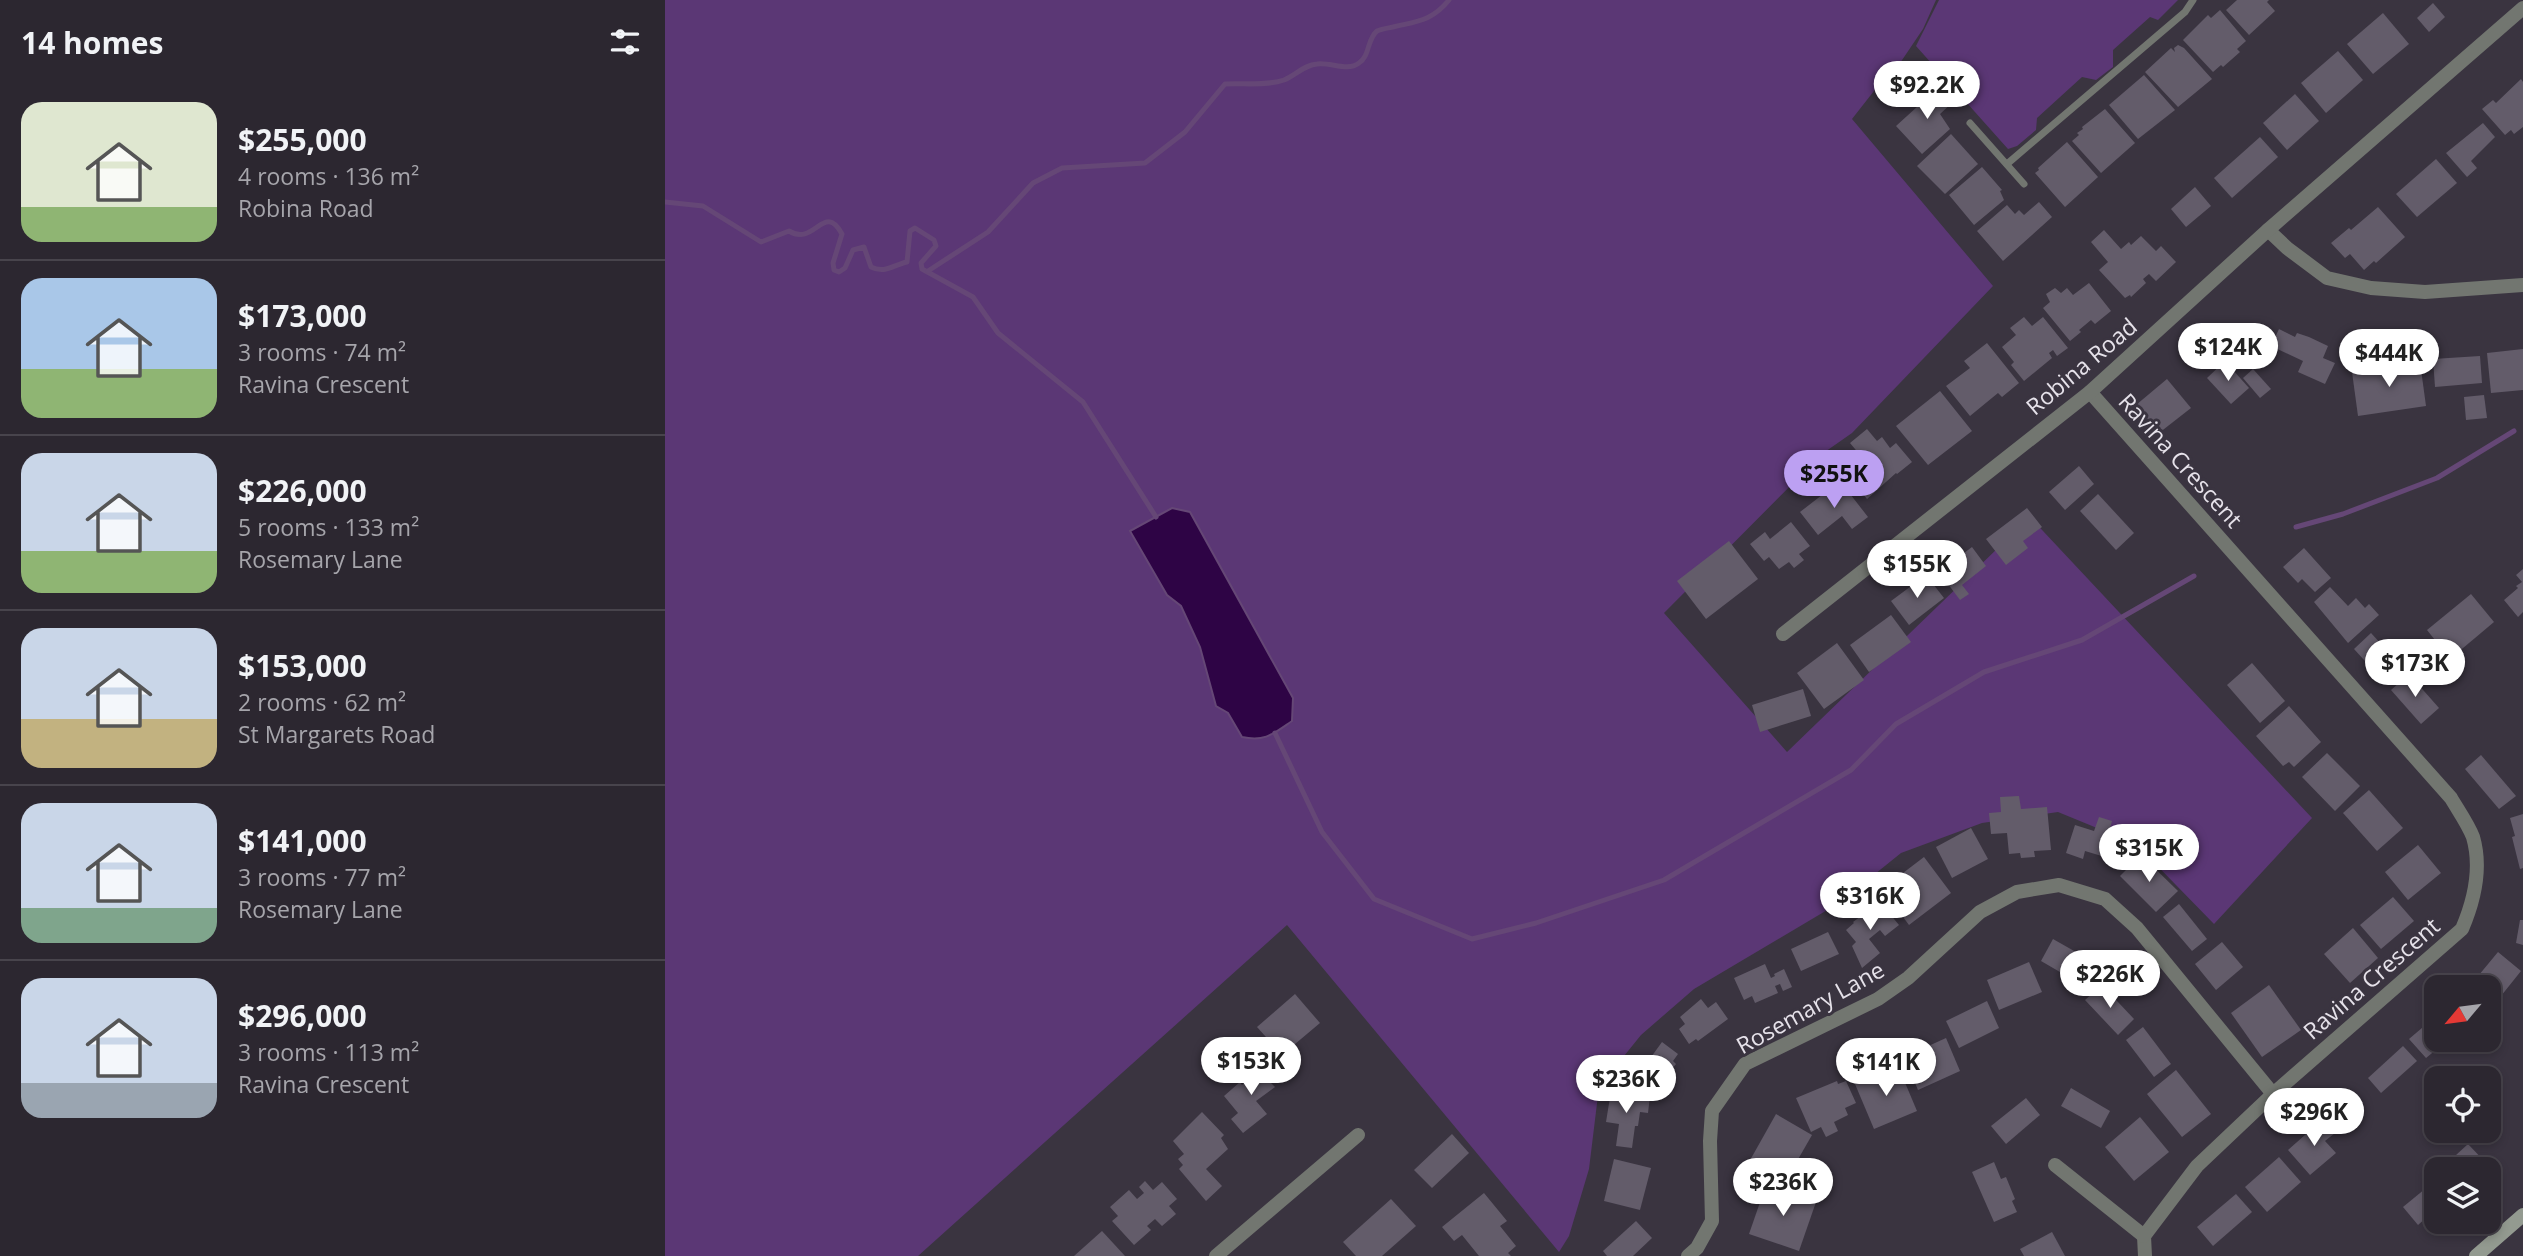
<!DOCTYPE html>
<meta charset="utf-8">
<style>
:root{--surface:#2c2730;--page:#342f38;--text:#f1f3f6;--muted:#a6a5ab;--line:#48444c;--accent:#bca0f2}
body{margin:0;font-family:"Open Sans",sans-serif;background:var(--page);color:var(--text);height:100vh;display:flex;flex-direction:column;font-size:26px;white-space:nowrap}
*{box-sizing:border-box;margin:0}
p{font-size:23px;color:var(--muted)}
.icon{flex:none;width:38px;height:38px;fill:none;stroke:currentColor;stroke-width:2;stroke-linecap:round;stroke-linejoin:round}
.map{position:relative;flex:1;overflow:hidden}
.panel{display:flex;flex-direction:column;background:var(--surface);width:665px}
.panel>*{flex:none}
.needle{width:46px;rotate:241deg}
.controls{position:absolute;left:1759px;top:975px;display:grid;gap:14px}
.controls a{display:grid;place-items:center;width:77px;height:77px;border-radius:14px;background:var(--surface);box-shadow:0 4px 10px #0003,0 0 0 2px var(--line);font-size:35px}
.price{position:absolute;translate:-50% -60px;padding:0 16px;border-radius:24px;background:#fff;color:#222;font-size:23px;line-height:46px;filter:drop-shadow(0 2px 4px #0008)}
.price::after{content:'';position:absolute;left:50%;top:42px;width:21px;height:16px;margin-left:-10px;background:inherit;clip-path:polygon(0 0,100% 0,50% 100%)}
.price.on{background:var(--accent);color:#111}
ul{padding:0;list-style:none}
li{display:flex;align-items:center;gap:21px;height:175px;padding:0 21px}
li+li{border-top:2px solid var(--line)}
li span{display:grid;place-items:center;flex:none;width:196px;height:140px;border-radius:21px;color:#555}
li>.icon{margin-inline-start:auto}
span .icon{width:84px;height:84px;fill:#fffc;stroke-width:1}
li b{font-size:30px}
h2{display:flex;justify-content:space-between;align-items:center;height:84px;padding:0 21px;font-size:30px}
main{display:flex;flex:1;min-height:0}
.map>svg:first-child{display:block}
</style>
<main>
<section class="panel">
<h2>14 homes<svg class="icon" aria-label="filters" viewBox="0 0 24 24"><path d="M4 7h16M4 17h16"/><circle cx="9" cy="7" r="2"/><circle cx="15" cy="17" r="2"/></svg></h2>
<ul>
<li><span style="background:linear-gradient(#dfe7d0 75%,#8fb573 0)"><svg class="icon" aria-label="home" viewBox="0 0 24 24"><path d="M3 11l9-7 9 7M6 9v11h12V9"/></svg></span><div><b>$255,000</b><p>4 rooms · 136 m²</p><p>Robina Road</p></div></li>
<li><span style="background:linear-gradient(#a9c7e8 65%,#8fb573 0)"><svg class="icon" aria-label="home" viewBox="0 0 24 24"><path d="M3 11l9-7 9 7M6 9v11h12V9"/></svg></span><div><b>$173,000</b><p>3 rooms · 74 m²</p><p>Ravina Crescent</p></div></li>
<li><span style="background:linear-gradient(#c9d6e8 70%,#8fb573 0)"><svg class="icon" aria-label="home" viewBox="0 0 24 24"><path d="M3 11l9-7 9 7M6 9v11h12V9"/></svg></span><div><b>$226,000</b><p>5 rooms · 133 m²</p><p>Rosemary Lane</p></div></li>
<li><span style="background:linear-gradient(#c9d6e8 65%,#c2b280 0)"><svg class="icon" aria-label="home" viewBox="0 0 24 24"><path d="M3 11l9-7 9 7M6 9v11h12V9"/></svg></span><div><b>$153,000</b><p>2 rooms · 62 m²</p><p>St Margarets Road</p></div></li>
<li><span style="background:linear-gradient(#c9d6e8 75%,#7fa58c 0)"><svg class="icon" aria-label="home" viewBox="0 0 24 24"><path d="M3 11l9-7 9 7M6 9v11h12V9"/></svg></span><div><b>$141,000</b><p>3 rooms · 77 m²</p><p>Rosemary Lane</p></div></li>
<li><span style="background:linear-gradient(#c9d6e8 75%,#9aa5b1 0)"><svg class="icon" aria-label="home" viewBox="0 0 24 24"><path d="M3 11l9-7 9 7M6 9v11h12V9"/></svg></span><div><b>$296,000</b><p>3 rooms · 113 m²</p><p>Ravina Crescent</p></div></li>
</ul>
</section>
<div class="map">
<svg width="1858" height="1256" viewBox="0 0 1858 1256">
<rect width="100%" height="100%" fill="#3a3440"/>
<g fill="#5b3775">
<polygon points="0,0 1271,0 1258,29 1231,69 1216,82 1187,119 1328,286 1187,433 1157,454 999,613 1122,752 1365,517 1647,818 1549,924 1471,844 1393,812 1317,823 1236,853 1174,903 1029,989 976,1035 934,1087 924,1169 904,1236 894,1252 622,925 253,1256 0,1256"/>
<polygon points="1274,0 1513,0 1493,20 1485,17 1448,50 1448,67 1431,80 1417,77 1372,118 1371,130 1352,146 1343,149 1251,46"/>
</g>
<path fill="#2e0445" stroke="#654776" stroke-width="2" d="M507 508 525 512 628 698 627 721C608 734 600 742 577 737L563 713 551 706 535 647 516 606 502 595 465 531Z"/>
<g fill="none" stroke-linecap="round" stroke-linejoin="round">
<g stroke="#654776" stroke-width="5">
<path d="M0 202 38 206 96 242 124 231C150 247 159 201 177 234L168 263 169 270 174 272 180 268 188 250 199 247 206 267C220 274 228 265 242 262L245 231 250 228 269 240 271 246 256 263 257 269 308 297 333 333 418 402 491 517"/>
<path d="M263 271 323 232 368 183 397 168 480 163 520 132 560 84C578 83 602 86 619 80 631 75 639 65 652 64 666 62 682 72 694 63 705 56 702 39 712 31 716 29 723 28 728 27 753 21 767 21 784 0"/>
<polyline points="1631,527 1678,514 1772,478 1849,431"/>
<polyline points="610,733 657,832 709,899 807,939 871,923 999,880 1186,770 1231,724 1319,672 1417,640 1529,576"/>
</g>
</g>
<g fill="#635c6a">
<polygon points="1572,0 1604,0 1602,2 1610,11 1584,35 1561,10"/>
<polygon points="1768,3 1780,17 1764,32 1752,18"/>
<polygon points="1555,10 1581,41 1572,49 1575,52 1558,67 1556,65 1548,72 1518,40 1543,15 1546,18"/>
<polygon points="1718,13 1744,44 1708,74 1682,44"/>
<polygon points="1513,45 1519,48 1547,79 1513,107 1480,72 1506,48 1510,52 1509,48"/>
<polygon points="1673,51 1698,80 1661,113 1636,83"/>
<polygon points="1479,75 1510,110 1473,139 1444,105"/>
<polygon points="1856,79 1858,82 1858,127 1849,134 1846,130 1840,135 1817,109 1828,100 1831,103"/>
<polygon points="1275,86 1289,101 1275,114 1285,129 1257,154 1231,126"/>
<polygon points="1630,94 1654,121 1622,150 1598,123"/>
<polygon points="1440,109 1470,143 1436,173 1407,141 1414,135 1412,133 1418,129 1417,127"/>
<polygon points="1818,123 1830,137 1806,161 1812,168 1802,177 1781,153"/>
<polygon points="1286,134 1313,164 1280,194 1252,166"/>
<polygon points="1595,137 1613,157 1567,198 1549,178"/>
<polygon points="1402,142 1433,177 1400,207 1370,173 1374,170 1373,168"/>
<polygon points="1771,159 1792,183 1752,217 1731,194"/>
<polygon points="1317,167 1337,190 1335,191 1339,200 1309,225 1284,195"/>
<polygon points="1530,187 1546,206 1521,227 1506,209"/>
<polygon points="1374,202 1387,217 1338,261 1312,231 1342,205 1350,214 1354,210 1359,215"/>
<polygon points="1713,207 1740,237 1711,263 1709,261 1699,270 1685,254 1680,258 1666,243 1684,228 1686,230"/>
<polygon points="1439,230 1456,249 1464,242 1466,245 1476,236 1491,251 1496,246 1511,262 1491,281 1484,274 1478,279 1481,283 1466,297 1465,295 1460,298 1434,270 1443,262 1426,242"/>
<polygon points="1424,283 1446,311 1430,324 1426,320 1414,330 1416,332 1405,341 1378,308 1385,302 1381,294 1390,288 1396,293 1402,288 1408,295"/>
<polygon points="1359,317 1367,326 1378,317 1403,348 1392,356 1388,350 1384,353 1387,358 1359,381 1346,365 1349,362 1337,347 1351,335 1345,328"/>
<polygon points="1584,328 1598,344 1595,346 1607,360 1599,368 1572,339"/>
<polygon points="1614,329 1630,337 1632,333 1644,337 1663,346 1658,358 1670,363 1660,384 1633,372 1638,361 1606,346"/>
<polygon points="1322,343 1354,383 1337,397 1333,393 1305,416 1281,386 1305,368 1299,361"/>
<polygon points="1858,349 1858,390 1826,393 1822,353"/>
<polygon points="1815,356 1817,383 1770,387 1768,359"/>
<polygon points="1560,361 1584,388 1566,404 1542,378"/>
<polygon points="1755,362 1761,406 1693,416 1687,372"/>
<polygon points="1588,369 1606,389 1595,398 1578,378"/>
<polygon points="1502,379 1526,408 1494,433 1471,405"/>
<polygon points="1275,391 1307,431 1263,465 1231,426"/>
<polygon points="1819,395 1822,418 1801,420 1799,397"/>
<polygon points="1202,429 1212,441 1217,437 1225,448 1231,443 1247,462 1232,474 1231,473 1202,499 1186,479 1198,468 1190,459 1195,455 1185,443"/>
<polygon points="1414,466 1429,484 1400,510 1384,492"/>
<polygon points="1175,481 1203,517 1187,529 1177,516 1153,535 1135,512"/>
<polygon points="1433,494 1469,533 1451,550 1415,511"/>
<polygon points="1362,508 1377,527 1358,541 1363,548 1341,565 1321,539"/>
<polygon points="1126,522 1145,546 1134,554 1139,560 1129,568 1124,562 1114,569 1104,557 1099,561 1085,544 1100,532 1105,539"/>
<polygon points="1064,541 1093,579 1041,619 1012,581"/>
<polygon points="1307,547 1321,566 1297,585 1304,594 1295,600 1274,572"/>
<polygon points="1639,548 1666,578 1650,592 1637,579 1633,583 1618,567"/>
<polygon points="1858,569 1858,612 1853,617 1839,600 1853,588 1851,586 1857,582 1851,575"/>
<polygon points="1261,575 1279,598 1244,625 1226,601"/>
<polygon points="1665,587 1683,606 1691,598 1700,608 1704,604 1714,615 1683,643 1649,602"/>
<polygon points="1806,594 1829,622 1785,659 1762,630"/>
<polygon points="1226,615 1246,642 1204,672 1185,645"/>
<polygon points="1706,633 1737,667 1720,683 1689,649"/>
<polygon points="1172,643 1199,680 1159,709 1132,673"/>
<polygon points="1587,663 1620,701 1595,723 1562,685"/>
<polygon points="1744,674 1774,708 1756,724 1726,690"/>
<polygon points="1138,689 1146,716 1095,732 1087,705"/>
<polygon points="1624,706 1656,742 1629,767 1624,762 1618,766 1591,736"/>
<polygon points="1662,753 1695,786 1670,811 1637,777"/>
<polygon points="1816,755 1851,796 1834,809 1800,769"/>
<polygon points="1704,790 1738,828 1712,851 1678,813"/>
<polygon points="1354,796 1356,809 1382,807 1386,850 1369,851 1370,857 1356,858 1355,853 1344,854 1342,833 1326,834 1324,813 1336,812 1335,797"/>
<polygon points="1858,814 1858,868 1855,869 1847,837 1850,836 1845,818"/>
<polygon points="1434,817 1447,821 1443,836 1456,840 1450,860 1420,851 1418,859 1401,853 1410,825 1429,831"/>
<polygon points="1306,828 1323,859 1287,878 1271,847"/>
<polygon points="1753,845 1776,873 1743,900 1720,872"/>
<polygon points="1476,855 1513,891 1491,912 1455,876"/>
<polygon points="1259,857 1286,893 1244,925 1217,889"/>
<polygon points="1728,897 1749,921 1716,949 1695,925"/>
<polygon points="1215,902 1234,925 1220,936 1215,930 1204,939 1215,953 1197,968 1187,946 1191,942 1181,930 1189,923 1188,922"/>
<polygon points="1514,904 1542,939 1527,951 1498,917"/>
<polygon points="1855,920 1858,920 1858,945 1851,943"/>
<polygon points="1688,928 1713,958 1685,983 1659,954"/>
<polygon points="1163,932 1174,954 1136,971 1126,949"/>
<polygon points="1388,939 1432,964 1419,986 1376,961"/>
<polygon points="1557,942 1578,967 1551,990 1530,964"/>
<polygon points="1833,952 1856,971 1824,1011 1824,987 1804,987"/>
<polygon points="1364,962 1377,992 1334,1010 1322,980"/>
<polygon points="1100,964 1106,978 1110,976 1109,974 1119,969 1127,987 1118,991 1115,984 1110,986 1113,993 1090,1003 1087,996 1079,1000 1069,978"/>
<polygon points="1437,985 1469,1019 1453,1035 1420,1000"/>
<polygon points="1604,985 1636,1030 1597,1057 1566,1013"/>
<polygon points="630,994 655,1023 617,1055 592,1027"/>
<polygon points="1036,999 1043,1008 1051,1002 1063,1019 1033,1041 1031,1039 1024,1044 1014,1029 1020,1024 1015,1017"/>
<polygon points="1322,1001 1334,1028 1294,1048 1281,1021"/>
<polygon points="1771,1016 1771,1040 1783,1040 1761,1058 1744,1039"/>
<polygon points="1478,1027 1506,1064 1489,1077 1461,1040"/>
<polygon points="1281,1038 1295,1071 1253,1090 1239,1057"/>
<polygon points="997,1042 1013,1054 1008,1061 1011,1064 1007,1069 1004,1067 993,1083 976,1071"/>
<polygon points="1738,1046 1752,1061 1716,1093 1703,1078"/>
<polygon points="601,1064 613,1077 606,1083 610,1087 591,1101 602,1114 578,1133 566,1119 573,1113 559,1096 575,1082 577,1085 587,1075 585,1073 593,1066 596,1068"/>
<polygon points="1233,1066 1252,1111 1209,1129 1190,1084"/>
<polygon points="1511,1070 1546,1114 1517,1137 1482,1094"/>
<polygon points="1172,1081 1173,1084 1181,1081 1191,1103 1180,1108 1183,1115 1169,1122 1173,1131 1161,1137 1156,1127 1146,1132 1131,1098"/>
<polygon points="1406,1088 1445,1111 1436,1128 1396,1106"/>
<polygon points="946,1091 985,1096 983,1113 975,1112 973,1126 970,1126 967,1148 951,1146 954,1124 941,1122"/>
<polygon points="1361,1098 1375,1115 1341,1144 1326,1126"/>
<polygon points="537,1112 559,1135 556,1138 563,1149 541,1169 557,1186 541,1201 514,1169 518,1165 513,1159 519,1154 508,1141"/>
<polygon points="1111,1114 1147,1135 1120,1182 1084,1162"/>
<polygon points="1475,1117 1504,1152 1469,1181 1440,1147"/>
<polygon points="1658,1119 1670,1133 1660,1141 1671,1153 1645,1175 1623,1150"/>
<polygon points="787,1134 804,1153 767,1188 749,1170"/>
<polygon points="1803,1144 1822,1164 1817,1169 1780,1169 1778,1167"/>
<polygon points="1614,1157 1636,1182 1602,1212 1580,1187"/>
<polygon points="949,1159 986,1168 975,1210 939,1201"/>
<polygon points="1329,1162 1336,1179 1341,1177 1350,1199 1347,1201 1352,1212 1329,1222 1307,1172"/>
<polygon points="480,1181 488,1190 497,1182 512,1199 504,1206 511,1214 497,1226 490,1219 482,1226 486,1230 469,1245 447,1221 453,1216 445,1207 464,1190 472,1199 479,1193 474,1187"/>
<polygon points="1766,1184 1771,1190 1771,1209 1753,1225 1738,1207"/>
<polygon points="1101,1185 1151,1202 1134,1251 1084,1234"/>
<polygon points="819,1193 842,1221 835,1226 851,1246 843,1253 846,1256 814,1256 797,1235 789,1241 777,1227"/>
<polygon points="1571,1194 1587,1212 1548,1246 1532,1227"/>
<polygon points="726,1199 751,1226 717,1256 691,1256 678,1242"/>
<polygon points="971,1221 987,1238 968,1256 942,1256 938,1251"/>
<polygon points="437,1231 460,1256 409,1256"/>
<polygon points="1387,1232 1400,1256 1359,1256 1355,1249"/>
</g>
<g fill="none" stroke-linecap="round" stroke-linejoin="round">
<g stroke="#727670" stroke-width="7">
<polyline points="1305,123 1359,184"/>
<polyline points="1342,164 1520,12 1528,0"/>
</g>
<g stroke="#727670" stroke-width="14">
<polyline points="1603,230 1622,248 1662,278 1706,288 1760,292 1858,285"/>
<path d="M1425 392 1786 798C1793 810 1803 824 1808 837 1817 868 1809 901 1797 929L1608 1094 1532 1166 1479 1236 1480 1256"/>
<polyline points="1118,634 1425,392 1603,230 1858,8"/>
<polyline points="1390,1165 1479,1236"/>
<polyline points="551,1256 693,1135"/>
<polyline points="1023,1256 1032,1248 1047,1221 1045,1141 1047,1111 1080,1064 1213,999 1243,978 1315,912 1352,892 1394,885 1440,899 1472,928 1608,1094"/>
</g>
<polyline stroke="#939a90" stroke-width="14" points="1811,1256 1858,1215"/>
</g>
<g text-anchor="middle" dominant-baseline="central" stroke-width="6" stroke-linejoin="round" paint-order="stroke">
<g font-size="23" fill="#e6e2ea" stroke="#3a3440">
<text transform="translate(1416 366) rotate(-40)">Robina Road</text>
<text transform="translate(1516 460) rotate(48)">Ravina Crescent</text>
<text transform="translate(1706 978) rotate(-41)">Ravina Crescent</text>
<text transform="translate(1145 1007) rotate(-29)">Rosemary Lane</text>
</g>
</g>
</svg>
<div class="controls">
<a><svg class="needle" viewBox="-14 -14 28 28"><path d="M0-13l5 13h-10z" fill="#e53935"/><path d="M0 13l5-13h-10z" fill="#a6a5ab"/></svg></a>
<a><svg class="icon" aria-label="locate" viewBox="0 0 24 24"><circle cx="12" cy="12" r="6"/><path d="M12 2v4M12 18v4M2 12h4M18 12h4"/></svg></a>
<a><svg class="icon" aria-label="layers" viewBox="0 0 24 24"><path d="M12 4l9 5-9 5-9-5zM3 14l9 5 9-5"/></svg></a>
</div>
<b class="price" style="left:1262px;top:121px">$92.2K</b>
<b class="price" style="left:1563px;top:383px">$124K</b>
<b class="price" style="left:1724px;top:389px">$444K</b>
<b class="price on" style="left:1169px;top:510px">$255K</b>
<b class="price" style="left:1252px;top:600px">$155K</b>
<b class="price" style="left:1750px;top:699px">$173K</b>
<b class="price" style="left:1484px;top:884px">$315K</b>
<b class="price" style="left:1205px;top:932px">$316K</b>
<b class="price" style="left:1445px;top:1010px">$226K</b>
<b class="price" style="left:586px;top:1097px">$153K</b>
<b class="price" style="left:1221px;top:1098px">$141K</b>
<b class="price" style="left:961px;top:1115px">$236K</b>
<b class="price" style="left:1649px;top:1148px">$296K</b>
<b class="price" style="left:1118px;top:1218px">$236K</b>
</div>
</main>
